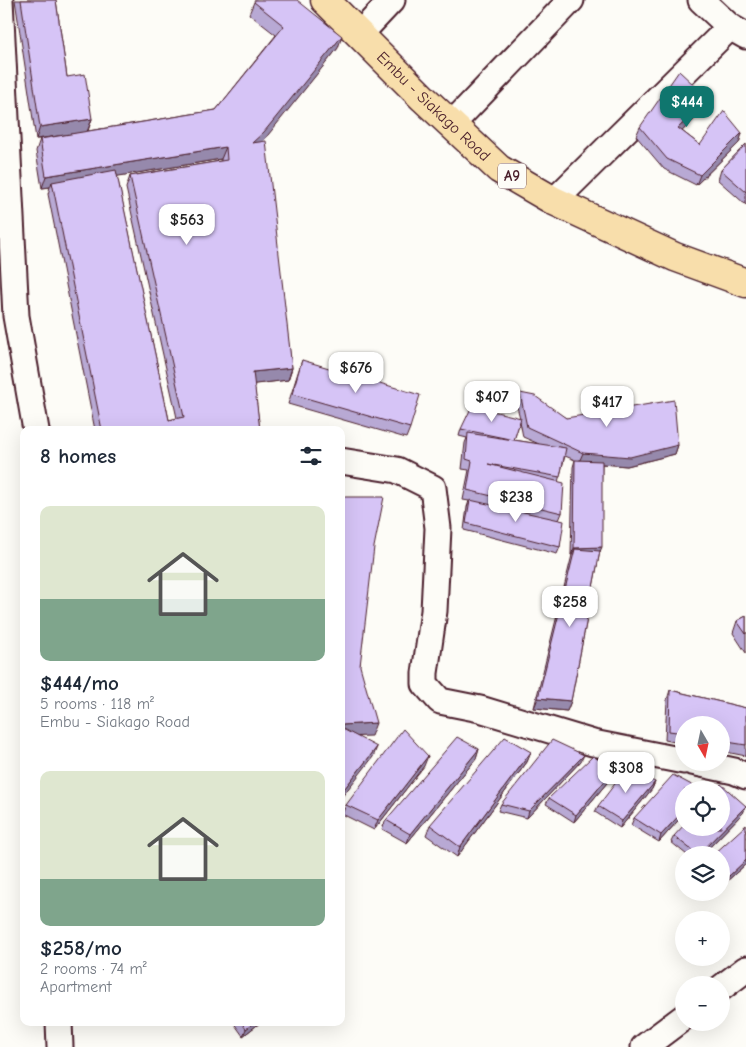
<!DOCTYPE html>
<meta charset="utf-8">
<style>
:root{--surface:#fff;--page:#f6f6f7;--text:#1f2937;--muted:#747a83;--accent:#0f766e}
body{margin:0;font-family:"Comic Neue",sans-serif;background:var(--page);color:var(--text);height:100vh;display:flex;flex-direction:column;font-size:19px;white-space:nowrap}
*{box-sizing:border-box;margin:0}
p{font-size:16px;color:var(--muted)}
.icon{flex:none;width:28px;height:28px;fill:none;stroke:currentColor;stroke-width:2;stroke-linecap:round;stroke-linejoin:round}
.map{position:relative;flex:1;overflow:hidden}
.details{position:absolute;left:20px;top:426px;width:325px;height:600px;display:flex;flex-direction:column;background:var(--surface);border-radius:10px;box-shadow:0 5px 20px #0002}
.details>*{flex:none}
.needle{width:32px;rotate:171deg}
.buttons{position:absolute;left:675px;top:716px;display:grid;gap:10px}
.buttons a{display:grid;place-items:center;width:55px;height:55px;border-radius:50%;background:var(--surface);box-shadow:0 5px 20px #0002;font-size:25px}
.price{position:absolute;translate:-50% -42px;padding:0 11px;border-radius:10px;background:#fff;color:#222;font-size:16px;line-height:32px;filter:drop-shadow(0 1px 2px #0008)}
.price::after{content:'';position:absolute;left:50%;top:30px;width:15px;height:11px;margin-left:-8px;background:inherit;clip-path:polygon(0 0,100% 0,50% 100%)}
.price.selected{background:var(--accent);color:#fff}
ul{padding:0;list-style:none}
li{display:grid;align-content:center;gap:10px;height:265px;padding:0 20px}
li span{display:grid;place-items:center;height:155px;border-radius:10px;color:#555}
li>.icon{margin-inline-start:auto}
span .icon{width:90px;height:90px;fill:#fffc;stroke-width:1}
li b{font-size:21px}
h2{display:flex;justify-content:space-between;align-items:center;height:60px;padding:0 20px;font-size:21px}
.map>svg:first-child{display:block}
</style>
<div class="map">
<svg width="746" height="1047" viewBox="0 0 746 1047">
<rect width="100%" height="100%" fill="#fdfcf7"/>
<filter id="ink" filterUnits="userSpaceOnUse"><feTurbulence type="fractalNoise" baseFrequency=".02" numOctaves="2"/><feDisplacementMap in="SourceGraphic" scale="10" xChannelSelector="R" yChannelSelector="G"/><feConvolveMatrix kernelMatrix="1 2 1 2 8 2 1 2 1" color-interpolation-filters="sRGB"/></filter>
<g filter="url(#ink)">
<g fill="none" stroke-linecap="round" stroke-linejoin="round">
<defs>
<g id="minor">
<polyline points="0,0 16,316 36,430"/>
<polyline points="701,0 730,27 746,36"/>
<polyline points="360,34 392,0"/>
<polyline points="452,124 571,0"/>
<polyline points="554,201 730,27"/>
<polyline points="341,461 397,470 433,488 438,528 434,611 425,673 425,684 440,701 480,709 593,743 684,761"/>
<polyline points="692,762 734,771 746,776"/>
<polyline points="721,988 746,969"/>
<polyline points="59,1022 60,1047"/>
<polyline points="644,1047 684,1017"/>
</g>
<g id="highway">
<path id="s1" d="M325 0 423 98 499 169 554 201 675 257 746 283"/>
</g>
</defs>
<use href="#minor" stroke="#4a1f2b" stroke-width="29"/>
<use href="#highway" stroke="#4a1f2b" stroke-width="31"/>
<use href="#minor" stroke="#fdfcf7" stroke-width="25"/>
<use href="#highway" stroke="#f8deab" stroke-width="28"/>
</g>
<g fill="#b8a9d4" stroke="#4a1f2b" fill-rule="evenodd">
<path d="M15 0H56L67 77 92 119 88 131 216 110 276 35 249 14 254 2 338 48 262 141 292 368 288 380 254 384 260 430H95L48 194 50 187 42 188 36 151 40 139H36ZM221 159V161L130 176 126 188 177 418 169 420 117 176Z"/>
<polygon points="709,99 705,109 682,131 700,145 742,133 739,143 696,185 664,169 636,136 640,127"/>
<polygon points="746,144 746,205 718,180 721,170"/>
<polygon points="302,360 410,428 406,438 288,404"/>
<path d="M520 393 566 418 678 445 675 454 627 466 602 464 600 551 571 701 567 711 534 708 572 555H571L573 467 575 460 565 456 558 482 562 513 559 520 560 547 557 554 464 530 467 507 469 501 463 500 469 470 462 469 465 443 467 438 459 436 461 429 520 418 516 403ZM520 421 523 437 539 444 514 440Z"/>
<polygon points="746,616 746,653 733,633 737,621"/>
<polygon points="670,690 746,708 746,756 721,751 721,725 684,725 684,744 665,740 667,700"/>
<polygon points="479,749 476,759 407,843 382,829 386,820"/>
<polygon points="531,752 527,762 457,857 426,835 430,825"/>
<polygon points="581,761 527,818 498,811 501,804"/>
<polygon points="424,766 374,830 342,814 346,805"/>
<polygon points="612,777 574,822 546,804 549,798"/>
<polygon points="655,782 652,789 620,828 595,812 598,806"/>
<polygon points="684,790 684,814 659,842 631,825 634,818"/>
<polygon points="746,806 743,813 702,855 687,855 671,842 674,836"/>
<polygon points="746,825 746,864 726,882 721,877 721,855"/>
<polygon points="233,1022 261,1022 243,1036"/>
</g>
<g fill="#9689ac" stroke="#4a1f2b">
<polygon points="342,36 338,48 260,145 252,143"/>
<polygon points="709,99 705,109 675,138 678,128"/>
<polygon points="92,119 87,132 36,139 40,127"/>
<polygon points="742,133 739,143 696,185 700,175"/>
<polygon points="226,147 221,159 53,187 52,182 50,187 42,188 46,176"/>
<polygon points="292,368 288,380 248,385 253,372"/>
<polygon points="678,445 675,454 627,466 579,462 583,453"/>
<polygon points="602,547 599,554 575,549 572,555 571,555 574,548"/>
<polygon points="538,698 571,701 567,711 534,708"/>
<polygon points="376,723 371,736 341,737 341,725"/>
<polygon points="377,747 373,757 341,798 341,793"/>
<polygon points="479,749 476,759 407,843 410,834"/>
<polygon points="531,752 527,762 457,857 460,847"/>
<polygon points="584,755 581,761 527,818 529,811"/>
<polygon points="428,756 424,766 374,830 378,820"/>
<polygon points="614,770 612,777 574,822 576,815"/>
<polygon points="655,782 652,789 620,828 622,821"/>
<polygon points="746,806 743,813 702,855 698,855"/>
<polygon points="684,810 684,814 659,842 661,835"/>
<polygon points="746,860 746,864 726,882 729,876"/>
<polygon points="255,1022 261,1022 243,1036 246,1029"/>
</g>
<g fill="#d6c4f6" stroke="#4a1f2b">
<polygon points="21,0 56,0 67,77 85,74 92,119 40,127"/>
<polygon points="255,0 297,0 342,36 264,132 252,143 266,141 292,368 253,372 260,430 102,430 52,182 116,170 169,420 184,417 130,176 227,160 226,147 46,176 40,139 216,110 284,26 254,2"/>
<polygon points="679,71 709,99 678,128 700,145 724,111 742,133 700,175 667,159 640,127"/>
<polygon points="746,144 746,192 721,170"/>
<polygon points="302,360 420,395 410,428 292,394"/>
<polygon points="520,393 535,396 566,418 674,400 678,445 630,457 583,453 527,427"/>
<polygon points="472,406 521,418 514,440 461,429"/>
<polygon points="468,433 566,448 560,477 488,464 564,483 562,513 467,490 472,461 466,459"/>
<polygon points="575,460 602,461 602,547 574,548"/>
<polygon points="341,497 384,497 374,547 360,666 376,723 341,725"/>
<polygon points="470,500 564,521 560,547 466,523"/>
<polygon points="575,549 600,551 571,701 538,698"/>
<polygon points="746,616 746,634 737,621"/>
<polygon points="670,690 746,708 746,745 721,741 721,725 684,725 684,733 669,731"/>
<polygon points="341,728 377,747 341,793"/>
<polygon points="403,729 428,756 378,820 346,805"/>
<polygon points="457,737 479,749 410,834 386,820"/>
<polygon points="505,737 531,752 460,847 430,825"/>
<polygon points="552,740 584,755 529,811 501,804"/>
<polygon points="593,756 614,770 576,815 549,798"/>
<polygon points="627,768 655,782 622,821 598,806"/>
<polygon points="673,775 701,790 684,790 684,810 661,835 634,818"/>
<polygon points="721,784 746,806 698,855 674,836 684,825 684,828 721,828 721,790 715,790"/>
<polygon points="746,825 746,860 729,876 721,867 721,855 713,855"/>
<polygon points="241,1022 255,1022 246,1029"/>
</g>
</g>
<g text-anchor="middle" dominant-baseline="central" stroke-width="4" stroke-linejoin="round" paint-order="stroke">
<rect fill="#fdfcf7" stroke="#806168" stroke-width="1" x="498" y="163.5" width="28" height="25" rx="4"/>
<g font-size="15" font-weight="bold" fill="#4a1f2b">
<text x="512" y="176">A9</text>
</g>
<g font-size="16" fill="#4a1f2b" stroke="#fdfcf7">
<text stroke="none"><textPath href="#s1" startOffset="152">Embu - Siakago Road</textPath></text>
</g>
</g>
</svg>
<div class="buttons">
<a><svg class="needle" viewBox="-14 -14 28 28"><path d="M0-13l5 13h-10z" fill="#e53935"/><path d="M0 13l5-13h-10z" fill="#747a83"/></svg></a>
<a><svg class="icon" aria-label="locate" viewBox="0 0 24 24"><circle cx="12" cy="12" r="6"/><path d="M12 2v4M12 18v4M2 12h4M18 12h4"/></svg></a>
<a><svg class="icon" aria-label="layers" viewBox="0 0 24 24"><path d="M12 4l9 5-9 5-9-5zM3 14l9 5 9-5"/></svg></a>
<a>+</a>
<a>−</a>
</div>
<b class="price selected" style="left:687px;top:128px">$444</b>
<b class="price" style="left:187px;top:246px">$563</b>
<b class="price" style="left:356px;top:394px">$676</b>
<b class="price" style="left:492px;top:423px">$407</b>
<b class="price" style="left:607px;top:428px">$417</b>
<b class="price" style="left:516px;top:523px">$238</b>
<b class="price" style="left:570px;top:628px">$258</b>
<b class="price" style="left:626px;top:794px">$308</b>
<section class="details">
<h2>8 homes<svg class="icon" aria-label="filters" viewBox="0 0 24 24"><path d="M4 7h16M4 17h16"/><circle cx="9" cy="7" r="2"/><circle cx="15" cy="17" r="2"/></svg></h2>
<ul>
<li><span style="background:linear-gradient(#dfe7d0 60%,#7fa58c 0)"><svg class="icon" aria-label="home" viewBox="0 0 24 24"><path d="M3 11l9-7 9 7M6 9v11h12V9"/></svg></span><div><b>$444/mo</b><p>5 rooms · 118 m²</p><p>Embu - Siakago Road</p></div></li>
<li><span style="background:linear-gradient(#dfe7d0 70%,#7fa58c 0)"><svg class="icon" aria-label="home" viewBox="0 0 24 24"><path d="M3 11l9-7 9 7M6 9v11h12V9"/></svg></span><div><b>$258/mo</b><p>2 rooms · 74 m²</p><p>Apartment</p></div></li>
</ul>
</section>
</div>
